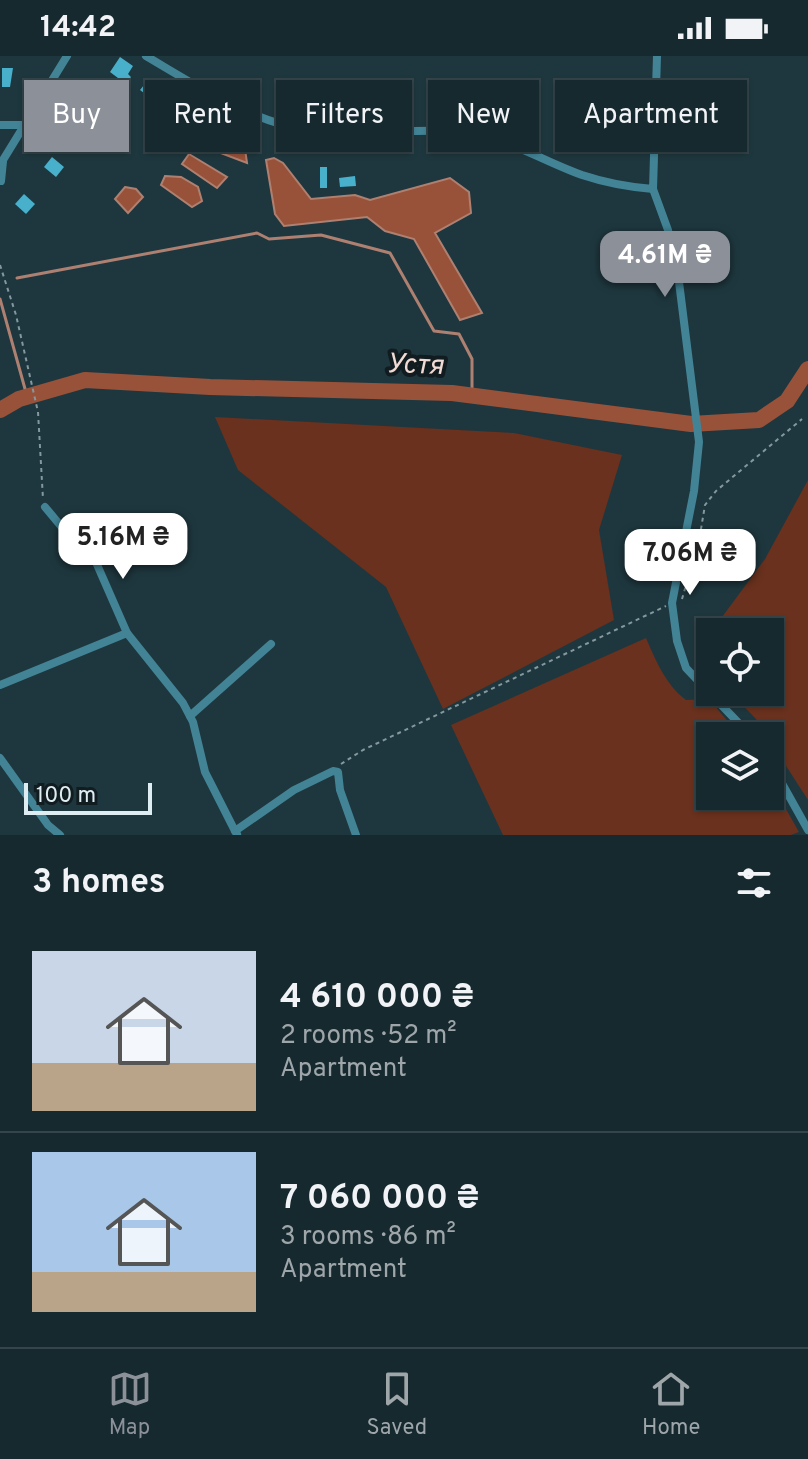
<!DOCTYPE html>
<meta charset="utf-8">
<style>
:root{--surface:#16292e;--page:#1f3136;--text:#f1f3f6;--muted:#9ea6aa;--line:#35454a;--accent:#8c9099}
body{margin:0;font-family:Overpass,sans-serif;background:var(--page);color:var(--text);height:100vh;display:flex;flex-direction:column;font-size:30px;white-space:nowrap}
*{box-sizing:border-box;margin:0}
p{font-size:26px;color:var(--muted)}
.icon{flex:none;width:44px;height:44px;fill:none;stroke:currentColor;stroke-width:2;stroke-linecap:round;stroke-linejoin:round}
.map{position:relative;height:779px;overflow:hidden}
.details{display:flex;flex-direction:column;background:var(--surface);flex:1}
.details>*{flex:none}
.hud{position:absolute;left:24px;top:24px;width:760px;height:72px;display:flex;gap:16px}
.buttons{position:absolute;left:696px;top:562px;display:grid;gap:16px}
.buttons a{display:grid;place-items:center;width:88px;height:88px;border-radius:0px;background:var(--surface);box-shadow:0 2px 6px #0004,0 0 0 2px var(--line);font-size:40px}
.scale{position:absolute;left:24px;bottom:20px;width:128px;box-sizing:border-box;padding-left:8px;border:4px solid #deedf2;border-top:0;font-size:22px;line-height:28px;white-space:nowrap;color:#deedf2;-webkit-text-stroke:6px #111c20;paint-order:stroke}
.price{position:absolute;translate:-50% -68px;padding:0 18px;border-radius:16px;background:#fff;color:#222;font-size:26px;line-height:52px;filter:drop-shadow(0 2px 4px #0008)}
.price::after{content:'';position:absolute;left:50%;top:48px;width:24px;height:18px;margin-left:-12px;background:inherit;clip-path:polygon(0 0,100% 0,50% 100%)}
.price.current{background:var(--accent);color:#fff}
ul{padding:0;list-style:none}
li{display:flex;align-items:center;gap:24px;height:200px;padding:0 32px}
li+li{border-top:2px solid var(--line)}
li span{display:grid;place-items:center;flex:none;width:224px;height:160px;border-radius:0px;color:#555}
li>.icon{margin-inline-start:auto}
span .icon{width:96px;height:96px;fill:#fffc;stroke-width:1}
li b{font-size:34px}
h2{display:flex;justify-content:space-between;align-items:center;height:96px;padding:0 32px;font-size:34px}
.tag{padding:0 28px;border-radius:0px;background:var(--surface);box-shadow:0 2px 6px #0004,0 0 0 2px var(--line);font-size:28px;line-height:72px}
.tag.current{background:var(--accent);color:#fff}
.status{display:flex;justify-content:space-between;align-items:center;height:56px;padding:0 40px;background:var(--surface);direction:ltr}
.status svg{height:22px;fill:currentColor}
.dock{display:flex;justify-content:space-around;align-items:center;height:112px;border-top:2px solid var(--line);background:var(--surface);font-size:22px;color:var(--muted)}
.dock a{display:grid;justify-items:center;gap:4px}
.dock .current{color:var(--accent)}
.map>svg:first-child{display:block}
</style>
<div class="status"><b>14:42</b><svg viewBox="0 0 49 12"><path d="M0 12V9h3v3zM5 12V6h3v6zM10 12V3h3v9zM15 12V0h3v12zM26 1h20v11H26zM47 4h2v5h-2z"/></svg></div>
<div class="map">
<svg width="808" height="779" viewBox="0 0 808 779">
<rect width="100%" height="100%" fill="#1e373e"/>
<g fill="#69311e">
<polygon points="215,361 514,377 622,399 599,474 614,564 443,653 386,531 238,414"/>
<polygon points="808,424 808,744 770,685 770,680 767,680 756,663 730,636 770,636 770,576 711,576 765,503"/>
<path d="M646 582C656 605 666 629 686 644L709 643 740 680H710V740H770V725L799 776 791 779H503L451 669Z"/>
</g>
<g fill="#99523a" stroke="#ae8071" stroke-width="2">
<polygon points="206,78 243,79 247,107 205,91"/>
<polygon points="189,98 227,121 217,132 182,108"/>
<polygon points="274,102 283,107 311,143 355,139 370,144 450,122 469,136 471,157 435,177 482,257 460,264 414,183 385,175 367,161 284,170 275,158 266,104"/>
<polygon points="165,120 181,121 198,131 202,145 192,151 161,129"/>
<polygon points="125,131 136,133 143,141 128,157 115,143"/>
</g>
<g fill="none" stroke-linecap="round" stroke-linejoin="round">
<g stroke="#ae8071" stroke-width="3">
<polyline points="17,222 257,177 269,183 321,179 390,197 434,275 459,278 472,303 472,340"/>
<polyline points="0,243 27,340"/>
</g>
<polyline stroke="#99523a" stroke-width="16" points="0,354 19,343 85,324 210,331 452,337 691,368 759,364 787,345 808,313"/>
</g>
<g fill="#49b0cb">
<polygon points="120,1 133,10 128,18 131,21 126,28 110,16"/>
<polygon points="2,12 13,12 10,31 2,31"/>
<polygon points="155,25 166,34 157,47 140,34 144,29 149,33"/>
<polygon points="102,31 115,41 107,51 94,40"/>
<polygon points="184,43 199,53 190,66 176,56"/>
<polygon points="87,51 102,63 92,77 89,74 72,98 59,87"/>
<polygon points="52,101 64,111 56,121 44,111"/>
<rect x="320" y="111" width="7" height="21"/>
<polygon points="355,120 356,130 340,131 339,122"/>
<polygon points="24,138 35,148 26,158 15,148"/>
</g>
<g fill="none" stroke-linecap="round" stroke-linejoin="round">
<g stroke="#84989e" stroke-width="2" stroke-dasharray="4 4" stroke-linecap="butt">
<polyline points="0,209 16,259 38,356 43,443"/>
<polyline points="682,543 699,485 705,449 716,435 802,363"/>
<polyline points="341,708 363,694 666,550"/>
</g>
<g stroke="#428496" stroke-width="8">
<path d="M146 0C197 30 251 66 311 75 365 83 420 69 475 78 512 85 546 106 582 119 606 127 628 131 653 133L657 0"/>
<polyline points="0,69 25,69"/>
<polyline points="0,109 67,0"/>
<polyline points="1,125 3,105"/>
<polyline points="653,133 668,174 679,226 699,386 694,435 672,547 677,585 686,612 751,680"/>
<polyline points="45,451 65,475 88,488 127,577"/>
<polyline points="0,629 127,577 183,647 193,666 205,716 235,775"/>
<polyline points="190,660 271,588"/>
<polyline points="0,702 48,769 60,779"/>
<polyline points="770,706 808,774"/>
<polyline points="237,778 235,775 294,734 333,715 338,716 340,734 356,779"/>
</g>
</g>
<g text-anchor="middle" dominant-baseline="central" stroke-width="8" stroke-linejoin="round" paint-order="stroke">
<g font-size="28" font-style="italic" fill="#f0dad3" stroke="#111c20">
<text transform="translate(415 310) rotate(2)">Устя</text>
</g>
</g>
</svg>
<div class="buttons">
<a><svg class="icon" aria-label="locate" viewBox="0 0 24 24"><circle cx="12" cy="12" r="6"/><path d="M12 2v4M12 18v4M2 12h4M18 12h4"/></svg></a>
<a><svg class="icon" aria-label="layers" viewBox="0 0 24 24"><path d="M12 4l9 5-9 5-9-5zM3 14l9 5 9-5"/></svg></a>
</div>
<div class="scale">100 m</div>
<b class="price current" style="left:665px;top:243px">4.61M ₴</b>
<b class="price" style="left:123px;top:525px">5.16M ₴</b>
<b class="price" style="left:690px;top:541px">7.06M ₴</b>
<div class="hud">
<a class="tag current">Buy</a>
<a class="tag">Rent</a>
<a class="tag">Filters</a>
<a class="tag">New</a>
<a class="tag">Apartment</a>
</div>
</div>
<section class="details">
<h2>3 homes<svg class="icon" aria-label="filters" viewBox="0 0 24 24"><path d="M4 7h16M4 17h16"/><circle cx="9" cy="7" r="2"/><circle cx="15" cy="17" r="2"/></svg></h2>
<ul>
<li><span style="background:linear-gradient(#c9d6e8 70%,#b9a48a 0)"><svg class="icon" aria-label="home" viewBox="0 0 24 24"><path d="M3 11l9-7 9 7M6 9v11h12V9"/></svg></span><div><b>4 610 000 ₴</b><p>2 rooms · 52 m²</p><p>Apartment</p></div></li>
<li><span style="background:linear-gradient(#a9c7e8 75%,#b9a48a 0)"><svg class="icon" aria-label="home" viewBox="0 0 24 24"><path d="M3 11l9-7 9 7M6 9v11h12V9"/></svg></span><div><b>7 060 000 ₴</b><p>3 rooms · 86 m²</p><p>Apartment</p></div></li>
</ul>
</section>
<nav class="dock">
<a class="current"><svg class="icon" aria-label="map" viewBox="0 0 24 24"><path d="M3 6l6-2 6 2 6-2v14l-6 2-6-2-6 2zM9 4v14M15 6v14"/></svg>Map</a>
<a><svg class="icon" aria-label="saved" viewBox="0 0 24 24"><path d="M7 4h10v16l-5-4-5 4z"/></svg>Saved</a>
<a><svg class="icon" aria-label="home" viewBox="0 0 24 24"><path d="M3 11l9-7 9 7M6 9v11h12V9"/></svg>Home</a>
</nav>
